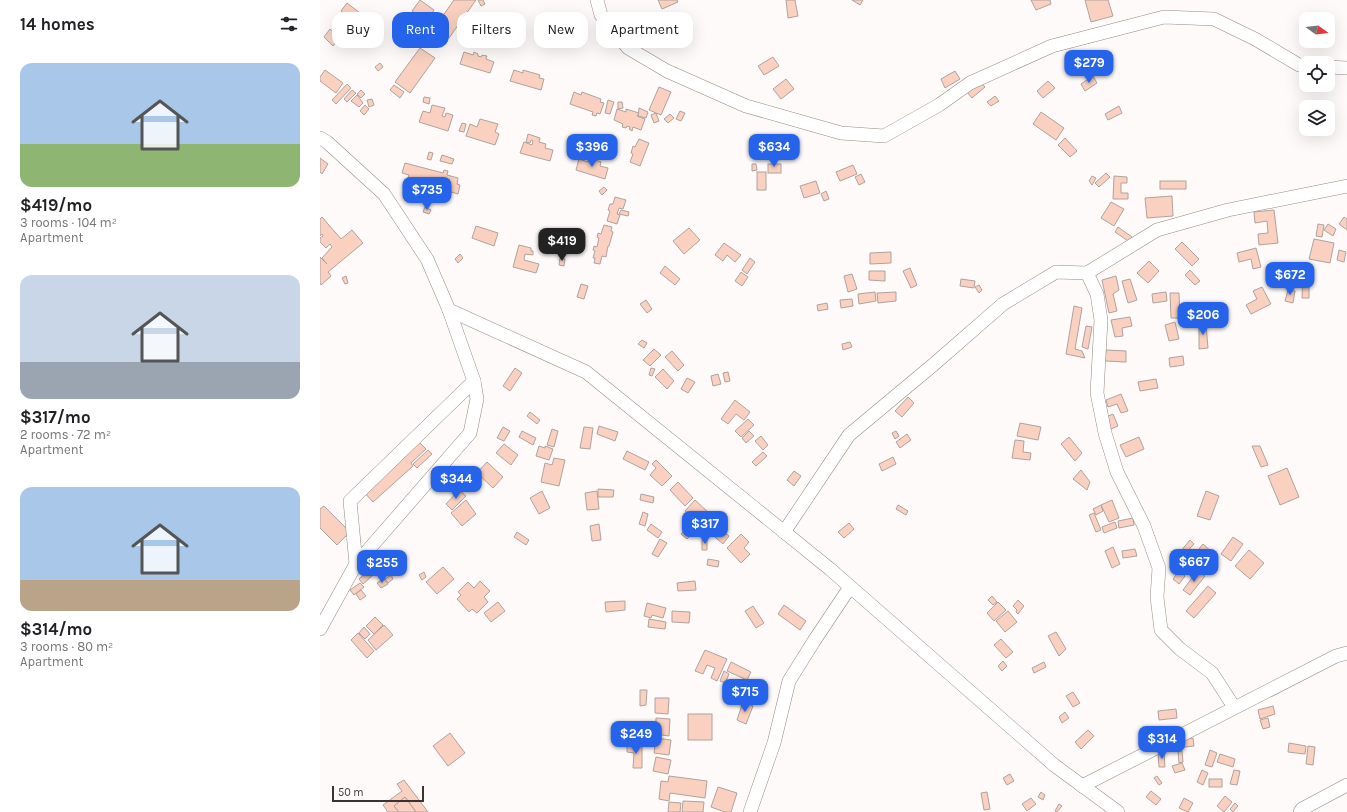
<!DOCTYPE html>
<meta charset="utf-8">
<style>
:root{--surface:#fff;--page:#f6f6f6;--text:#202124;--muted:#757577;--accent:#2563eb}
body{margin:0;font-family:Karla,sans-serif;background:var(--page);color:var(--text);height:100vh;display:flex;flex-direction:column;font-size:15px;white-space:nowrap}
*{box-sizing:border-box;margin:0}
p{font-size:13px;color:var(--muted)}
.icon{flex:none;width:22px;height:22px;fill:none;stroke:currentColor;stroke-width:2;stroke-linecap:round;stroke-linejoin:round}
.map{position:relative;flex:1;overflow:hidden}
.panel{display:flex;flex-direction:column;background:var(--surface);width:320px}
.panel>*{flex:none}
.hud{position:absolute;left:12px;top:12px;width:380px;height:36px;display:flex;gap:8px}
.needle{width:26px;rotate:105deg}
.buttons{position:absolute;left:979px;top:12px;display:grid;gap:8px}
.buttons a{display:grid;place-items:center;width:36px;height:36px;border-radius:8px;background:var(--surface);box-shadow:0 4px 16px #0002;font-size:20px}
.scale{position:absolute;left:12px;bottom:10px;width:92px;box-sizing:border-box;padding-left:4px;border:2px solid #3a3331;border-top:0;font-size:11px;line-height:14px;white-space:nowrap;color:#3a3331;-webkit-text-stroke:3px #fff;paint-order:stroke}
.price{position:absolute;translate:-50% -34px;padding:0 9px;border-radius:8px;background:var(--accent);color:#fff;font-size:13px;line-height:26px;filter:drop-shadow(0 1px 2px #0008)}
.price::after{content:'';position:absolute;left:50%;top:24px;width:12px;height:9px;margin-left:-6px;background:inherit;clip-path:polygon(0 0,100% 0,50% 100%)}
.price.on{background:#222;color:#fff}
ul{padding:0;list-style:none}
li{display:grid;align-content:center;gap:8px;height:212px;padding:0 20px}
li span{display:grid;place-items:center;height:124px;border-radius:12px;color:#555}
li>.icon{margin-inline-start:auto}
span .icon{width:72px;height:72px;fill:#fffc;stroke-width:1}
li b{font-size:17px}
h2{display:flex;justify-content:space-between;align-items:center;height:48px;padding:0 20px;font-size:17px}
.pill{padding:0 14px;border-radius:12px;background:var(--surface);box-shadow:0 4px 16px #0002;font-size:14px;line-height:36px}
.pill.on{background:var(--accent);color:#fff}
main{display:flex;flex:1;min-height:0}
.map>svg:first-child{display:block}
</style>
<main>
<section class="panel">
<h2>14 homes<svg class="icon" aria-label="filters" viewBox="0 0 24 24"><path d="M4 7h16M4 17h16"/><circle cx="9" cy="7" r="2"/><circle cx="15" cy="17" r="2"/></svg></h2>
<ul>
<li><span style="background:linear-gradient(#a9c7e8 65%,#8fb573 0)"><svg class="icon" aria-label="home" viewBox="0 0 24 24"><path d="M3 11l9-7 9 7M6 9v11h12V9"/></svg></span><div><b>$419/mo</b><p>3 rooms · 104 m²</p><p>Apartment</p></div></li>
<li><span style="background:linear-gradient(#c9d6e8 70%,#9aa5b1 0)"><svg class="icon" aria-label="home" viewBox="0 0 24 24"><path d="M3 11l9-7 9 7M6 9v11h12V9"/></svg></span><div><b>$317/mo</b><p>2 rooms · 72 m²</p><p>Apartment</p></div></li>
<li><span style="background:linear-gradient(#a9c7e8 75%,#b9a48a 0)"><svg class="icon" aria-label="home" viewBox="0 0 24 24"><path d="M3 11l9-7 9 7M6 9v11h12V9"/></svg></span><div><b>$314/mo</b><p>3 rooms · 80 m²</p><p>Apartment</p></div></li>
</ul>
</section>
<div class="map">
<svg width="1027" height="812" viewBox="0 0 1027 812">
<rect width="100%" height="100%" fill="#fdfaf9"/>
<g fill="#fad1c0" stroke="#b1a29b">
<polygon points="100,0 114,10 107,21 92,11"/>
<polygon points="134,0 156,0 129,38 122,32 124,29 117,24"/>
<polygon points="158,0 163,0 165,4 161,6"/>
<polygon points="338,0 357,0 358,2 342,9"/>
<polygon points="466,0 475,0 478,16 468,18"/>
<polygon points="532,0 543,0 540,5"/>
<polygon points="711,0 730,0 731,4 716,10"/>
<polygon points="765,0 788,0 793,16 771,22"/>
<polygon points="27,3 40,13 34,21 21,11"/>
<polygon points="22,21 33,23 30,36 23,34 24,30 20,29"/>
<polygon points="50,21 62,30 55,41 42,31"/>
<polygon points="82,24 95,34 86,46 73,36"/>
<polygon points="10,29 20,38 13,46 4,37"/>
<polygon points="43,33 48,36 42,43 37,39"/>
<polygon points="49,37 53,40 50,45 46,42"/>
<polygon points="100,48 115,58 90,93 75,82"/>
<polygon points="144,52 153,55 154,52 158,54 158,56 161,57 162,55 167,56 166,59 174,62 170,73 140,64"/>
<polygon points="453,57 459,66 444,75 438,66"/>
<polygon points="60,63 63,67 58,71 55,67"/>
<polygon points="5,70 23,83 16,93 0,81 0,77"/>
<polygon points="194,70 203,73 203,70 220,75 219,78 224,79 221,90 190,81"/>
<polygon points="635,71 640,79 625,88 621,79"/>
<polygon points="773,76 777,83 765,91 761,84"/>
<polygon points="466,79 474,89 461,99 453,89"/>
<polygon points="659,80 665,87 652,98 646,91"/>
<polygon points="728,81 735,88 723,98 717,91"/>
<polygon points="27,84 31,88 16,104 12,100"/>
<polygon points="74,85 84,92 80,98 70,90"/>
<polygon points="339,87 351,92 341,115 329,110"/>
<polygon points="32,90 36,93 27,102 24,99"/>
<polygon points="41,90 45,94 41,98 37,94"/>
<polygon points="254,92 261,95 262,92 281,99 280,102 284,103 280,114 277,113 276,116 272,115 273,112 250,104"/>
<polygon points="37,95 43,103 39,107 31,101"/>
<polygon points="675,96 679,101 671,106 667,102"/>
<polygon points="104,97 110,98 109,104 103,102"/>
<polygon points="52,99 54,105 49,107 47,100"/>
<polygon points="288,100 294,102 290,114 285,113"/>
<polygon points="298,102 302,102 303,108 298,109"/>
<polygon points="45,105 49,109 44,115 40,111"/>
<polygon points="112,105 125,108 122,116 125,117 126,113 133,115 128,131 99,122 103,111 110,113"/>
<polygon points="799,106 802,113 788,120 785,114"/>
<polygon points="319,108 328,112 326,118 318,116"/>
<polygon points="297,109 306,112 306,109 319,113 317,116 325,119 321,130 313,127 312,131 309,129 310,127 307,126 306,128 302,127 303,124 294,120"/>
<polygon points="360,111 365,113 361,121 356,119"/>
<polygon points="721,112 744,128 736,140 713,124"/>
<polygon points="336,113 339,121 334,123 331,115"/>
<polygon points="350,114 354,118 348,123 344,119"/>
<polygon points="160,119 178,124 175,132 179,134 175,145 146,136 150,124 157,127"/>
<polygon points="142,123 146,124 144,132 139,131"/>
<polygon points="208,134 220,138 219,142 226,144 225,148 233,150 230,161 200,153 204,142 212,145 213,141 211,140 210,143 206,142"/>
<polygon points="745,138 757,151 750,157 738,145"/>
<polygon points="319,139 329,143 320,166 310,162 313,154 311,153 313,146 315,147"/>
<polygon points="109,152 113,153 111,160 107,159"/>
<polygon points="122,155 134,159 132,164 120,161"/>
<polygon points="0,158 8,164 2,174 0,172"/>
<polygon points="269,158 281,162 280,166 288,168 285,179 256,170 259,159 268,162"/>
<polygon points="85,163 123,173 124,170 128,171 127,175 138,178 137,184 140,185 138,194 131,192 130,195 124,193 125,190 88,179 89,175 82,173"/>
<polygon points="432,164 436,164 437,170 432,171"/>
<rect x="448" y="164" width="13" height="9"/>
<polygon points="533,165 537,174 520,181 516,172"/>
<rect x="437" y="172" width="9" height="18"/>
<polygon points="786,173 790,177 779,187 775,183"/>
<polygon points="541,174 545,182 539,185 535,177"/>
<polygon points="772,176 776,178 772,185 769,181"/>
<polygon points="794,176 807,177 807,183 801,183 801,193 808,193 808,199 793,199"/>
<polygon points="496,181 500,193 484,198 480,186"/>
<rect x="840" y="181" width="26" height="8"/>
<polygon points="284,187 287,190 282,195 279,191"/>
<polygon points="506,191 509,199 504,201 501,194"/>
<polygon points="852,196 853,216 827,218 825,198"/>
<polygon points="295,197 306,200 303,209 299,208 297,214 300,215 297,224 287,221 290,211 288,210 290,204 293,204"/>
<polygon points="791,202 804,209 794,226 781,218"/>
<polygon points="105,207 111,210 109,214 103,212"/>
<polygon points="301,210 309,212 308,216 299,214"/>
<polygon points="954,210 958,243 939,245 938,234 948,233 947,221 935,223 934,212"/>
<polygon points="2,217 21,239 32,230 43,243 8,272 11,276 1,285 0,283 0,257 7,264 2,258 12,247 10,244 6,248 0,242 0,238 3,236 2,234 0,236 0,219"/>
<polygon points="1024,217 1027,219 1027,230 1019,224"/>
<polygon points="998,224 1004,225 1002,237 996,236"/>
<polygon points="1008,224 1016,229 1013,236 1004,230"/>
<polygon points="284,225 292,227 291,231 293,232 289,246 288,246 286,257 282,256 280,264 274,263 275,258 273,258 275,251 273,250 274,246 277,247 279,238 277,237 278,233 281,234"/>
<polygon points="156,226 178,233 174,246 152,238"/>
<polygon points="798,227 812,237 808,241 795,232"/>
<polygon points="369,228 380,240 364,254 353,241"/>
<polygon points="994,239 1014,243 1010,263 989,259"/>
<polygon points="862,242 879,259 872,266 855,249"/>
<polygon points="404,243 421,255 415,262 407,255 403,261 395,255"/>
<polygon points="199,245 211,248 211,251 213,251 213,255 205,254 204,260 219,264 216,273 193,267"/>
<polygon points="936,248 941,267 933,269 931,259 919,262 917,253"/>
<polygon points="1019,250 1026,252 1024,262 1017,260"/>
<polygon points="571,252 571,263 550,264 550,253"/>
<polygon points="140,254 143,258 138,263 135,259"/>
<polygon points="240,258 245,259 244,266 239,265"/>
<polygon points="430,258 435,262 427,274 422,270"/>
<polygon points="829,261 839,271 828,283 817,273"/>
<polygon points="345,266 360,279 355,285 340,273"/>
<polygon points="590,268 597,285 591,288 583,271"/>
<polygon points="870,270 880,281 875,285 865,275"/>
<polygon points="549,271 565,271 565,281 549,280"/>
<polygon points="983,271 989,271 989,298 982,298"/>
<polygon points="421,272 428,277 422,286 415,281"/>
<polygon points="532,274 537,289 528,292 524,276"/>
<polygon points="26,276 28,283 25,284 22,278"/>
<polygon points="796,276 799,290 793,294 797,311 789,313 782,280"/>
<polygon points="641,279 655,281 654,288 640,286"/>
<polygon points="810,279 817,300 808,303 802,281"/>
<polygon points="261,284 268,286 264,299 257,297"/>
<polygon points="659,285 662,290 659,293 655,287"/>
<polygon points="942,287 951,304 931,314 926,305 937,299 933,291"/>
<polygon points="968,290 975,291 973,303 965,301"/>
<polygon points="555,292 556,301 539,304 538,294"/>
<polygon points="576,292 576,301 558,303 557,293"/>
<polygon points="846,292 847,301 833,303 832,294"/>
<polygon points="850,293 859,293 860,318 851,318"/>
<polygon points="532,299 533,306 521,308 520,300"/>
<polygon points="326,300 332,309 327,313 320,304"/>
<polygon points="507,303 508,309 498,311 497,305"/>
<polygon points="754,306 762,308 755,349 762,351 765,358 746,354"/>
<polygon points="810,317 812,326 802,328 803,336 795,337 791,320"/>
<polygon points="855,322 859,339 849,341 845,325"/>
<polygon points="879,322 886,324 888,348 879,349"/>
<polygon points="766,326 772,327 768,349 762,347"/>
<polygon points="322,340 327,343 324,348 318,344"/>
<polygon points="530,342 532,347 523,350 522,344"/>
<polygon points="334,349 341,355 330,366 323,360"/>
<polygon points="786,350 806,351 806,362 785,361"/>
<polygon points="352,351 364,365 358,371 345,357"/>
<polygon points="863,356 864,365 850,367 849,358"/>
<polygon points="195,368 202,373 190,391 183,386"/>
<polygon points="331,368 335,369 332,376 329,375"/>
<polygon points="343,369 354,381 347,389 335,377"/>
<polygon points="408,372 410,381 405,382 403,373"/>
<polygon points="398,374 401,384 393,386 391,376"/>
<polygon points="367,378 375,382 368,393 361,389"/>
<polygon points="836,379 838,388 820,391 818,382"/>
<polygon points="801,394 808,411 801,413 797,404 788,407 786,400"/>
<polygon points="588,397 594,403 582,417 575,411"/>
<polygon points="415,400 430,412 424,420 416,414 408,424 401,419"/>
<polygon points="210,412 220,420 217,424 207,416"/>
<polygon points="793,414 798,426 791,429 786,417"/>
<polygon points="428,419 434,425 421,437 415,431"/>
<polygon points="700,423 721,427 718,440 697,436"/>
<polygon points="279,426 298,432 295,441 277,434"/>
<polygon points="183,427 190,431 184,441 177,438"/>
<polygon points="264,427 273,428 270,449 260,448"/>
<polygon points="232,429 238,431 234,447 227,445"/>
<polygon points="202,431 216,438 213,445 199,437"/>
<polygon points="429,431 434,436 426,443 422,438"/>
<polygon points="576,431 579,436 575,439 572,433"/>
<polygon points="587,434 591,440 580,448 576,442"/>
<polygon points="441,436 448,445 443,450 435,441"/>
<polygon points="749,437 762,453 755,461 741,444"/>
<polygon points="819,437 824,449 806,457 800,445"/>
<polygon points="695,440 704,441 703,452 711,453 710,460 692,458"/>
<polygon points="98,441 106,449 91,463 93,466 53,502 43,491"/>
<polygon points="184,444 198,455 191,465 176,453"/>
<polygon points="219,446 225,448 225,446 233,449 229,460 216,456"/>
<polygon points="932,446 940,446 948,465 941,467"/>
<polygon points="108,450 112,454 97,468 93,464"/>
<polygon points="307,451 329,462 325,470 303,459"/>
<polygon points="443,452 447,456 436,466 432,462"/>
<polygon points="573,457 576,464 562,471 559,464"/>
<polygon points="234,458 245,460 239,486 221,482 225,463 232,465"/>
<polygon points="336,460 352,476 342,486 330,475 336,468 332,464"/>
<polygon points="167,462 183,477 173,488 157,473"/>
<polygon points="967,468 979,497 960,505 948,476"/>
<polygon points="151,470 160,479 153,487 146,481 150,477 147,474"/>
<polygon points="761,470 770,482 767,490 753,479"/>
<polygon points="474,471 481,476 474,486 467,480"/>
<polygon points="358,482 373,498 365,506 350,490"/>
<polygon points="278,489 294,490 293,497 278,497"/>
<polygon points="139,490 146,496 132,510 126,504"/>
<polygon points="222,491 230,508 219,514 210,498"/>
<polygon points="277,491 279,509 267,510 265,493"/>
<polygon points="886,491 899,496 890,520 877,516"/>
<polygon points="321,494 334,497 333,503 320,500"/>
<polygon points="146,500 156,514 142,526 131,513"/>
<polygon points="375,500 390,514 379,525 365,511"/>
<polygon points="792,500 799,518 789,522 781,505"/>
<polygon points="578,505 588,511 586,515 576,509"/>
<polygon points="781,505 783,511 776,515 773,509"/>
<polygon points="4,506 30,532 17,545 0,528 0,509"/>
<polygon points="323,512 328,514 325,526 319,524"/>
<polygon points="774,513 781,530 776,532 769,515"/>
<polygon points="813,518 814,525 799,528 798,521"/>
<polygon points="373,522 379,527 367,539 361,534"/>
<polygon points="795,522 797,528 784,533 782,527"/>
<polygon points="529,523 534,529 524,538 518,532"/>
<polygon points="279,524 281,540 272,541 270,526"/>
<polygon points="331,524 342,532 338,538 327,530"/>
<polygon points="394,524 409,536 403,544 388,531"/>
<polygon points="197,532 209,540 206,545 194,537"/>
<polygon points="421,534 429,542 424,548 430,554 421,563 407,548"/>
<polygon points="913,537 923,544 911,561 901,554"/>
<polygon points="340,539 347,543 338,557 332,554"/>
<polygon points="387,539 387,550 382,550 382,540"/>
<polygon points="870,540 874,544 864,555 860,552"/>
<polygon points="883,544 894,554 889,560 878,550"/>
<polygon points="793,547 800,564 792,568 785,551"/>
<polygon points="815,549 817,556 803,558 802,551"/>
<polygon points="929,550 944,563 930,579 915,566"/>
<polygon points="873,553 880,562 876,566 865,559"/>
<polygon points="388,559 399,561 398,567 387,565"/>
<polygon points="123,567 134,579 117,594 106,582"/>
<polygon points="878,570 885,576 870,595 863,590"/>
<polygon points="48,571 52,576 43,584 39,579"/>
<polygon points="859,571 865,576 859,584 853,579"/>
<polygon points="104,572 106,577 102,580 99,575"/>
<polygon points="71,575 73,579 68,583 65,579"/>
<polygon points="64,579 68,584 61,588 57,583"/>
<polygon points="160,581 170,591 164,597 168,602 157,613 152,609 149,612 137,599 141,595 138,592 148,582 154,588"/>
<polygon points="375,581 376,590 358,591 357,583"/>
<polygon points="40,583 44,587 34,595 30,590"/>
<polygon points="888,586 896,593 874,618 866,611"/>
<polygon points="41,590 46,596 40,600 36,594"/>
<polygon points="672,596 677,602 673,605 668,600"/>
<polygon points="698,600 704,606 698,614 696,612 697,610 693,606"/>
<polygon points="305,601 305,610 286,612 285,602"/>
<polygon points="178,602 185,611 171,622 164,613"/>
<polygon points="678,602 686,610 674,621 667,613"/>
<polygon points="327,603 346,608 343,618 332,615 331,618 324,616"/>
<polygon points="464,605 486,621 480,630 458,614"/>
<polygon points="433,606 444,623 436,628 425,611"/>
<polygon points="352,611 370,612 369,623 352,622"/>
<polygon points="688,611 697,622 685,632 676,621"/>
<polygon points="55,617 63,625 54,634 46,626"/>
<polygon points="329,619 346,622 345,629 328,627"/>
<polygon points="64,625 73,635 56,650 48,640"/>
<polygon points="44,627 50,634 45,639 39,633"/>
<polygon points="736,632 746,649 739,656 728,636"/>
<polygon points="38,633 54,651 47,658 31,640"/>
<polygon points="681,639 693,652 686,658 674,645"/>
<polygon points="385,650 407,659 397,681 391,678 395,668 387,665 383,674 375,671"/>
<polygon points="683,661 687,666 682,671 678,666"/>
<polygon points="411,662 431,672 427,680 407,671"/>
<polygon points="724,662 726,667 714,673 712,668"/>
<polygon points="404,671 409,674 405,683 400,681"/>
<polygon points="320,690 327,690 326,705 320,706"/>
<polygon points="753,692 760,703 753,707 746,696"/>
<polygon points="335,698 349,698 348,714 335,713"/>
<polygon points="423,702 433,706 426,724 417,720"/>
<polygon points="953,706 955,714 940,719 938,710"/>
<polygon points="856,709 857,718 839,720 838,711"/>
<polygon points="745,712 749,718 742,723 739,717"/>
<rect x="368" y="714" width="24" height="26"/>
<polygon points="336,718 350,719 349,736 335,734"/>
<polygon points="948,718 950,727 943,729 940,720"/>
<polygon points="768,730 774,736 761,749 755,742"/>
<polygon points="130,733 145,753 128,766 113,746"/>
<polygon points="336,738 351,740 349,755 334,753"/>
<polygon points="873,738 874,746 856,748 855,740"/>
<polygon points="969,743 986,746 985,754 968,752"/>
<polygon points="307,744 322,745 322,768 313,768 314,753 307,752"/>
<polygon points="988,746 995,747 993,765 986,764"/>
<polygon points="890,750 897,753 892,767 885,765"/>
<polygon points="858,751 862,751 863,762 859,763"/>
<polygon points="838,753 844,753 845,767 839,767"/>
<polygon points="900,754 915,759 913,767 897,762"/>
<polygon points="336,757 351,760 348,774 333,771"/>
<polygon points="862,763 865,770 855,773 852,766"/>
<polygon points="882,770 888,773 883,785 877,782"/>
<polygon points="914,770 920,771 917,785 910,784"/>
<polygon points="690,774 694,781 687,785 683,778"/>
<polygon points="349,776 387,781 385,798 350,793 349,801 339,799 341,781 348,782"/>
<polygon points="837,776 842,783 839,785 834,778"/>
<rect x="889" y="779" width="13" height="8"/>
<polygon points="84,780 108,812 96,812 85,797 74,806 79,812 68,812 63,805 82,791 77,784"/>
<polygon points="398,787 417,793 411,812 405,812 391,807"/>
<polygon points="831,791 841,799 836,805 826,797"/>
<polygon points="667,792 670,809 664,810 661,793"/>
<polygon points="721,792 725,795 723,800 718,797"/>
<polygon points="905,796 912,802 904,812 897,806"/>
<polygon points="85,797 96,812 79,812 74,806"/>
<polygon points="711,798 716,804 707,811 702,804"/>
<polygon points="864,798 873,803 868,812 859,808"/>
<polygon points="363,801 384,802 383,812 362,812"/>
<polygon points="349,802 361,803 360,812 348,812"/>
<polygon points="915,803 918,806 913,812 910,809"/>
<polygon points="739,804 742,806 737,812 735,811"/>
</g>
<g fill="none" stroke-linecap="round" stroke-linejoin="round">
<defs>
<g id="minor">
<polyline points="277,0 281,15 308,48 347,71 426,106 521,133 564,136 619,105 650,83 732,46 844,17 894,19 935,39 979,65 986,66"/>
<polyline points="1008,67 1027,68"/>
<polyline points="0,138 7,142 64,194 107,259 129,310 266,372 510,569 734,765 798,812"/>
<polyline points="767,273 837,230 908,210 1027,186"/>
<polyline points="464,532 529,435 613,365 683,304 736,272 767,273 777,294 781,320 777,393 785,433 797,472 824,526 839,568 837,597 841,630 860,649 892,673 914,707"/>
<polyline points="36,564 30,501 154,381"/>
<polyline points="0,629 36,564 150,433 157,399 154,381 129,310"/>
<polyline points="762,786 1016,656 1027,653"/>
<polyline points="430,812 454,743 469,681 494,641 526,593 531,588"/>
<polyline points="980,812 982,809 1027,785"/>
</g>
</defs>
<use href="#minor" stroke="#988a83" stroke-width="14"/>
<use href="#minor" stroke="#fff" stroke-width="13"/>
</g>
</svg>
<div class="buttons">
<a><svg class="needle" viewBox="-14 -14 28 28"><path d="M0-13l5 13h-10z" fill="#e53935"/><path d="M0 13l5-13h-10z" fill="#757577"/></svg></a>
<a><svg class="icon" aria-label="locate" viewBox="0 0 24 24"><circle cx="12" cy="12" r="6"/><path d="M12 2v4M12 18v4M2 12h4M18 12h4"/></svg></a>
<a><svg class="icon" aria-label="layers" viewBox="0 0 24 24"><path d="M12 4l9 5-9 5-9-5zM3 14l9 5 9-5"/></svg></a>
</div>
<div class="scale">50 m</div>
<b class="price" style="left:769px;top:84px">$279</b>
<b class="price" style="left:272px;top:168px">$396</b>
<b class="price" style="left:454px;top:168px">$634</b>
<b class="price" style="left:107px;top:211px">$735</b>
<b class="price on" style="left:242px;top:262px">$419</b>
<b class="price" style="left:970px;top:296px">$672</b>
<b class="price" style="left:883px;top:336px">$206</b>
<b class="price" style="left:136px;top:500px">$344</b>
<b class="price" style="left:385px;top:545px">$317</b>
<b class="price" style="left:874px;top:583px">$667</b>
<b class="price" style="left:62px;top:584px">$255</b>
<b class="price" style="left:425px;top:713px">$715</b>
<b class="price" style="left:316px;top:755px">$249</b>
<b class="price" style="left:842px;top:760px">$314</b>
<div class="hud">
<a class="pill">Buy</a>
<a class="pill on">Rent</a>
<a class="pill">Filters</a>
<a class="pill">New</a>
<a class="pill">Apartment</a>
</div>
</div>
</main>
